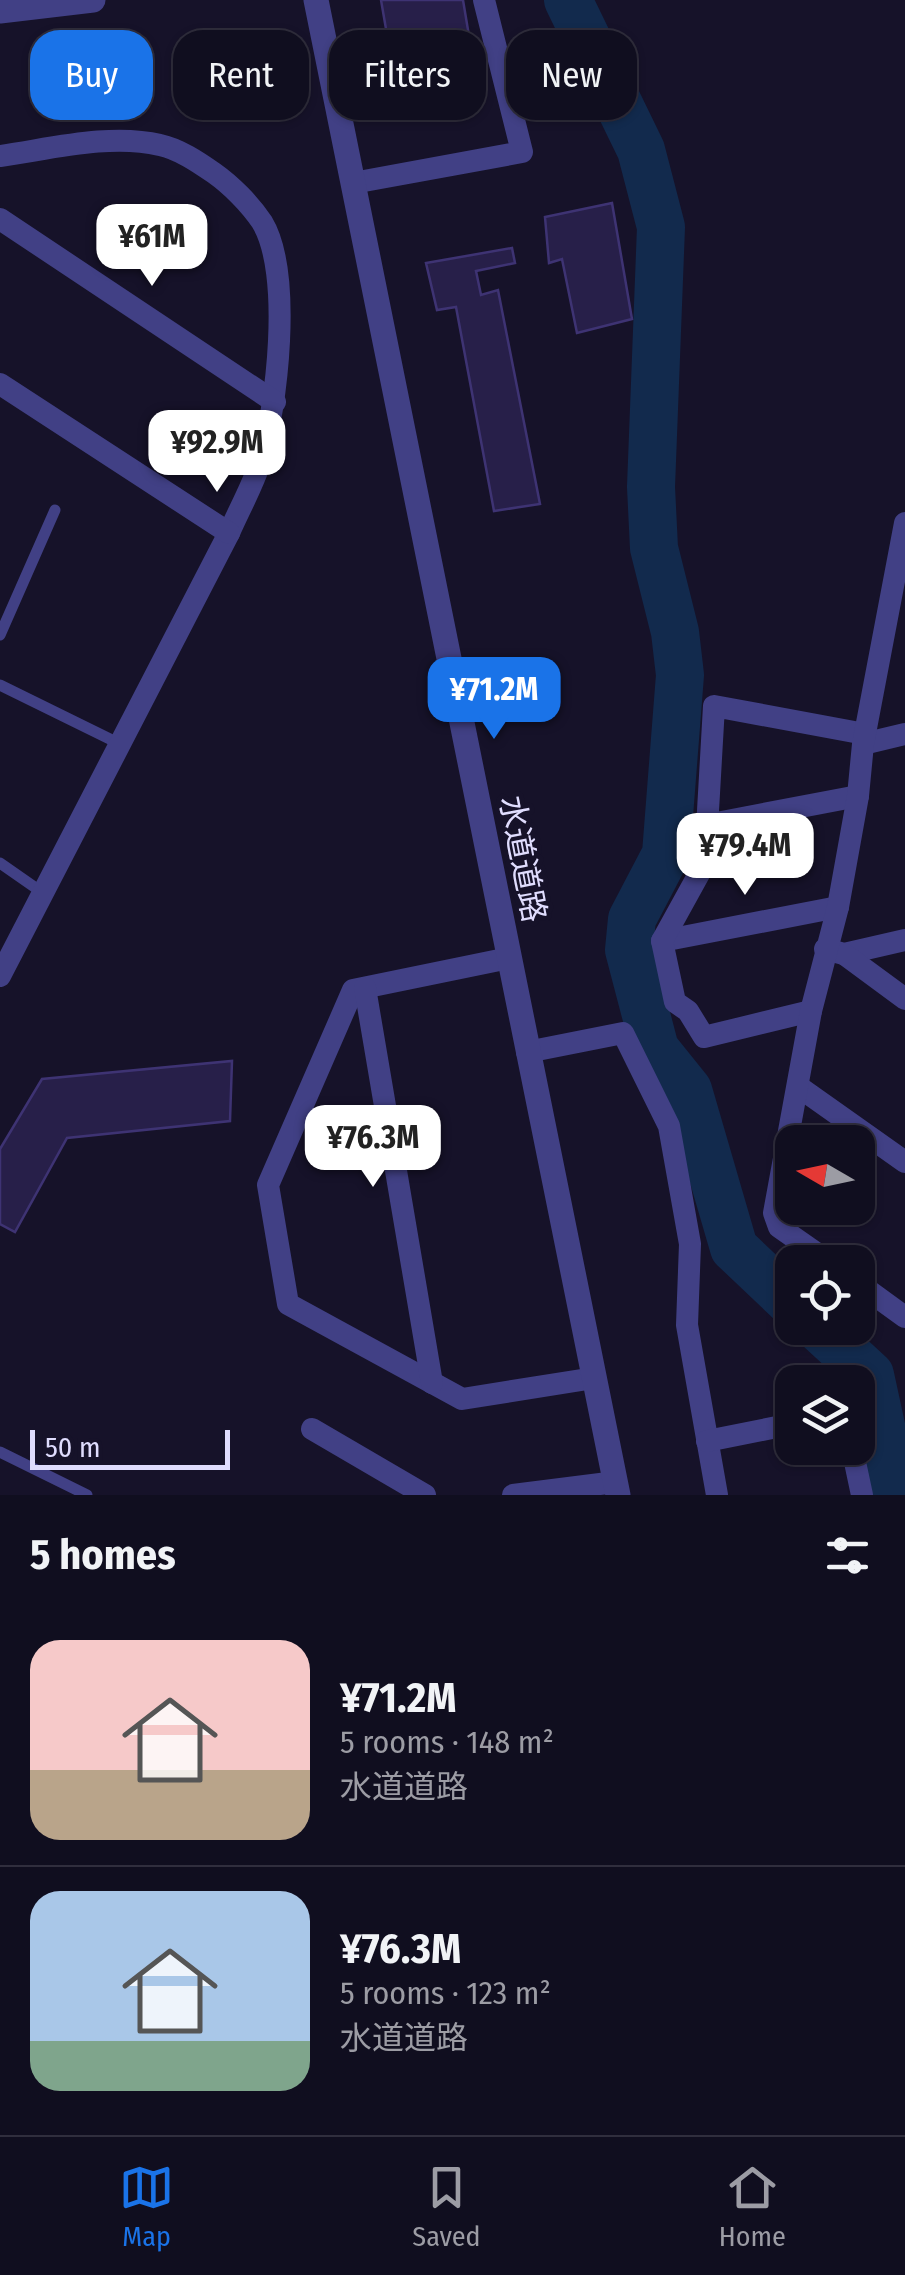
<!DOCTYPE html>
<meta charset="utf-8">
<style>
:root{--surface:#100e1f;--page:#191728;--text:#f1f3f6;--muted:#9c9ca4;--line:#302e3d;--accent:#1a73e8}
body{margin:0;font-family:"Fira Sans Condensed","Noto Sans JP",sans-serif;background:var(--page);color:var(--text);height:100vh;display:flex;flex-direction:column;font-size:38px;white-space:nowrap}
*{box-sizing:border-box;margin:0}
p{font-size:32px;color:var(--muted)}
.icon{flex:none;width:55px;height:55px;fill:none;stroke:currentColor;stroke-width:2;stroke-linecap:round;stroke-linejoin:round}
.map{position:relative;height:1495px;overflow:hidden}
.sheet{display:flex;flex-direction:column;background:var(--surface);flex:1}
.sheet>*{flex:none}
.top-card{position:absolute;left:30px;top:30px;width:845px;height:90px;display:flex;gap:20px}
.needle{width:65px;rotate:279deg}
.fabs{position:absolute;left:775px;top:1125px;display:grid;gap:20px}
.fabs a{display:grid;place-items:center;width:100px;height:100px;border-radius:20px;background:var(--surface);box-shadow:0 2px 8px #0004,0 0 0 2px var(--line);font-size:50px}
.scale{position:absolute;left:30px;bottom:25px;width:200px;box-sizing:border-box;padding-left:10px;border:5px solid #dfdcfd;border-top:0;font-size:28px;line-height:35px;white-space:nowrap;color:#dfdcfd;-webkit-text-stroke:8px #161229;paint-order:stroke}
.price{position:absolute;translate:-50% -85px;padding:0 22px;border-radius:20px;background:#fff;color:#222;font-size:32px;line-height:65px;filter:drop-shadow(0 2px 5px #0008)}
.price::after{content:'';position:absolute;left:50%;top:60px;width:30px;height:22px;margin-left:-15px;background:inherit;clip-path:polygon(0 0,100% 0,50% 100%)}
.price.on{background:var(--accent);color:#fff}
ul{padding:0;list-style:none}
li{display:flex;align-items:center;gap:30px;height:250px;padding:0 30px}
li+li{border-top:2px solid var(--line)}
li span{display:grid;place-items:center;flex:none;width:280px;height:200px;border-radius:30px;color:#555}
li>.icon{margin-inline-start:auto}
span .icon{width:120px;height:120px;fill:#fffc;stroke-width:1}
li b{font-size:42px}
h2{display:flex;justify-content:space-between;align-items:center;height:120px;padding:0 30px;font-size:42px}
.chip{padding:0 35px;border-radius:30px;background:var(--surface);box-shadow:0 2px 8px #0004,0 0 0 2px var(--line);font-size:35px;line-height:90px}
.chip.on{background:var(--accent);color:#fff}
.dock{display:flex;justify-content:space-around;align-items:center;height:140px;border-top:2px solid var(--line);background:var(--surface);font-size:28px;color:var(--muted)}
.dock a{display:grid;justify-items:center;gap:5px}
.dock .on{color:var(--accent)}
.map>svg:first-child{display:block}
</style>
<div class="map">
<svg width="905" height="1495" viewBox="0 0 905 1495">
<rect width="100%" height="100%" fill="#161229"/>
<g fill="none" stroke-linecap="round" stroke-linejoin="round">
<g stroke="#122a4d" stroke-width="48">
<polyline points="568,0 641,150 661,227 651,487 654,548 675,632 680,675 666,854 632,919 629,950 655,1049 688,1090 734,1248 792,1303"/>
<polyline points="819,1328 870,1375 896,1495"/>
</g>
</g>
<g fill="#271f49" stroke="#3e3373" stroke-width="2.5">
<polygon points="381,0 463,0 479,96 400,110"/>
<polygon points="612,203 632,319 577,333 562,259 549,263 545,217"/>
<polygon points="512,248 515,263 476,271 481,295 498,290 540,504 494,511 456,307 437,310 426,263"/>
<polygon points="232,1061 230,1121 67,1138 15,1232 0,1224 0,1149 42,1079"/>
</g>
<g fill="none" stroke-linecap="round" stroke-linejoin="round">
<g stroke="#414085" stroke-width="11">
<polyline points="0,635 55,510"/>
<polyline points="0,685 120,744"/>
<polyline points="0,863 43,893"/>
<polyline points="0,1452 87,1495"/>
</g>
<g stroke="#414085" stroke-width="22">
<path d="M0 156C50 149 110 133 160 145 179 149 198 162 214 173 231 185 250 204 262 222 293 273 277 408 260 463 252 487 239 510 229 533L0 976"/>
<polyline points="353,183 522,152 484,0"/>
<polyline points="0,219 275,402"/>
<polyline points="0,384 229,533"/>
<polyline points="863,744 905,734"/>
<polyline points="706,825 858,796"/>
<polyline points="662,941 838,907"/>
<polyline points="825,949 844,954 905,940"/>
<polyline points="844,954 905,999"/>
<polyline points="509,958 353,990 268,1185 288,1304 462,1399 594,1378"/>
<polyline points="365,988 432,1383"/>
<polyline points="811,1011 704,1037 688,1011 675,1002 662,941 705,863 714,706 865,734"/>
<polyline points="527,1052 623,1033 669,1126 690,1244 687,1325 717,1495"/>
<polyline points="799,1087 905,1162"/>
<polyline points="829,1262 779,1227 774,1213 811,1011 838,907 858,796 863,744 905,523"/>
<polyline points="858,1283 905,1317"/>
<polyline points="312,1429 425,1495"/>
<polyline points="707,1441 792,1424"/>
<polyline points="852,1448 862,1495"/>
<polyline points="513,1495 616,1482"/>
</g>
<g stroke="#414085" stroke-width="25">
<polyline points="316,0 618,1495"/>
<polyline points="0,11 93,0"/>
</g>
</g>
<g text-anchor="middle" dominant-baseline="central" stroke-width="10" stroke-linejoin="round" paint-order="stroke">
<g font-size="32" fill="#dfdcfd" stroke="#161229">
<text transform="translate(523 859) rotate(79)">水道道路</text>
</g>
</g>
</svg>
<div class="fabs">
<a><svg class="needle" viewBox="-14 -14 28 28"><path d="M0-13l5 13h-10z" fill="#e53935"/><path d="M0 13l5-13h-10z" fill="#9c9ca4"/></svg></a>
<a><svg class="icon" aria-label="locate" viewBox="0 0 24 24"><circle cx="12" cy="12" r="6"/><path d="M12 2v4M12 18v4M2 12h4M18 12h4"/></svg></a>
<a><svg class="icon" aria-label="layers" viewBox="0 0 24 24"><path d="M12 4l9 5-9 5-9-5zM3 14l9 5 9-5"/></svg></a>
</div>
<div class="scale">50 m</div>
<b class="price" style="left:152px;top:289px">¥61M</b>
<b class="price" style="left:217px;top:495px">¥92.9M</b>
<b class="price on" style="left:494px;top:742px">¥71.2M</b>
<b class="price" style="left:745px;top:898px">¥79.4M</b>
<b class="price" style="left:373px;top:1190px">¥76.3M</b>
<div class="top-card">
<a class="chip on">Buy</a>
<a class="chip">Rent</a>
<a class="chip">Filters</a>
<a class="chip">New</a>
</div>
</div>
<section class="sheet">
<h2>5 homes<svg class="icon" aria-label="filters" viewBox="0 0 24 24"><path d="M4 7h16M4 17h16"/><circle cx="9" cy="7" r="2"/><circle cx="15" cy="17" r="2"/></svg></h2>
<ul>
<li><span style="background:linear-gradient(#f6c9c9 65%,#b9a48a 0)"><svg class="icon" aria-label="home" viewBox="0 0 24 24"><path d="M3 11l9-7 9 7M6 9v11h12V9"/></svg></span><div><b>¥71.2M</b><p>5 rooms · 148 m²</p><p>水道道路</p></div></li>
<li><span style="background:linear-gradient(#a9c7e8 75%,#7fa58c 0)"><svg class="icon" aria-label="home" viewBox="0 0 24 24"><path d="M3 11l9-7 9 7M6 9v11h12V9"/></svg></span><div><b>¥76.3M</b><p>5 rooms · 123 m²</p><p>水道道路</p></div></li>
</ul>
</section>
<nav class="dock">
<a class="on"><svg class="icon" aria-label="map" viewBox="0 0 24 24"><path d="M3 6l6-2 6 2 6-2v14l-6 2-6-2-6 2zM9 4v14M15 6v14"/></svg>Map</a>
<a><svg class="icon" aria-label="saved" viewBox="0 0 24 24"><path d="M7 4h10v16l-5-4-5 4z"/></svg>Saved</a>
<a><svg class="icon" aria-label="home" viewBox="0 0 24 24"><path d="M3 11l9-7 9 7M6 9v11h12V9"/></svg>Home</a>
</nav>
